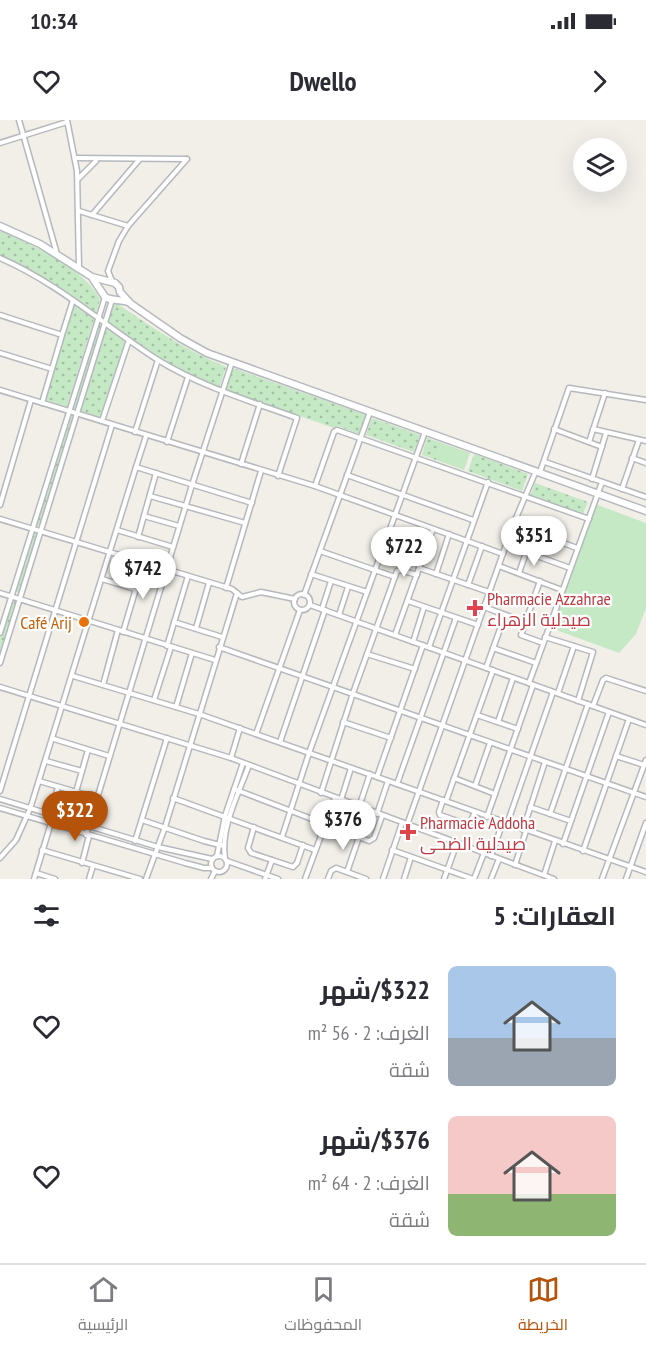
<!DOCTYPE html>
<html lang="ar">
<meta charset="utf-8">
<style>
:root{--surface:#fff;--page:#f2f2f3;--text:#2b2b33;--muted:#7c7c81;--line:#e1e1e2;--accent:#b45309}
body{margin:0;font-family:"PT Sans Narrow",Cairo,sans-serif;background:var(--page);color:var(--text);direction:rtl;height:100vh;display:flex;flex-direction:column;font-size:22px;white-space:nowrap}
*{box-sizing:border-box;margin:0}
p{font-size:20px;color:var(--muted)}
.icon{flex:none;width:33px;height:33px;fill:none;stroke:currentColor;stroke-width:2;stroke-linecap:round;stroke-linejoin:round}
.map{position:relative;height:759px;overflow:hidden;direction:ltr}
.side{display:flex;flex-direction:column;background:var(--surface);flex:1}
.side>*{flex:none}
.fabs{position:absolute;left:573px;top:18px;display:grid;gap:12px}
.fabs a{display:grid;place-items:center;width:54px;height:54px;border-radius:50%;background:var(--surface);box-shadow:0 6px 24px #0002;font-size:30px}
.price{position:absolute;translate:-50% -51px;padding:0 14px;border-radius:21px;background:#fff;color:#222;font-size:20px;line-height:39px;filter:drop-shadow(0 2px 3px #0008)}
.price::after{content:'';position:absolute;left:50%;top:36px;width:18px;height:14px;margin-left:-9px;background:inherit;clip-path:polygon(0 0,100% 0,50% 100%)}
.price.selected{background:var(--accent);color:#fff}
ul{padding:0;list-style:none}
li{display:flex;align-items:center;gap:18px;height:150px;padding:0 30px}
li span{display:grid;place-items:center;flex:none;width:168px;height:120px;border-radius:9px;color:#555}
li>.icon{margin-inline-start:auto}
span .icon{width:72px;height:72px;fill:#fffc;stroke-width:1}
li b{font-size:26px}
h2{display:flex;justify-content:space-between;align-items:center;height:72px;padding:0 30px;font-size:26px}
.status{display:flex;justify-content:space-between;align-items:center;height:42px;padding:0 30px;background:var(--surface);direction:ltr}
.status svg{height:16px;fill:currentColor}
header{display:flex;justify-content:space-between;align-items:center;height:78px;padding:0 30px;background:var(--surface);font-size:27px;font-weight:700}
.tabs{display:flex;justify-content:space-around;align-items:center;height:84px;border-top:2px solid var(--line);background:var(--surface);font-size:16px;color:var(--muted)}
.tabs a{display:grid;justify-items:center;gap:3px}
.tabs .selected{color:var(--accent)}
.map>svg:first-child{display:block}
</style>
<div class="status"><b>10:34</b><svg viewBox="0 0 49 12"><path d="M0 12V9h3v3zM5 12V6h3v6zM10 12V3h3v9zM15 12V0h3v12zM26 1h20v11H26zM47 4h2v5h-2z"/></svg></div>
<header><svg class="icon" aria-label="forward" viewBox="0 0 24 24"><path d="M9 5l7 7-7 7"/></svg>Dwello<svg class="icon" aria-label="heart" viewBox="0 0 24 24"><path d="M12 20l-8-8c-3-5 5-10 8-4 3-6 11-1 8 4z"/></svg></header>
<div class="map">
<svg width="646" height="759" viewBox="0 0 646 759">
<defs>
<pattern id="park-dots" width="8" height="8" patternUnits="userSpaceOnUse" patternTransform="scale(1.5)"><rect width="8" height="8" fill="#c5e8c5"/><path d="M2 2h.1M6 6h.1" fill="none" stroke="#a3c0a4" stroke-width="1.8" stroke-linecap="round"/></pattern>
</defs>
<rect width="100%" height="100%" fill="#f1efe8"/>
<g fill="#c5e8c5">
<polygon points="442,323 470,333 464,350 436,340"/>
<polygon points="595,384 646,403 646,488 636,514 619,533 551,508"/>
</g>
<g fill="url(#park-dots)">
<path d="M0 111C32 125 83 147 100 179L96 192 44 158 0 135Z"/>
<path d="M115 182C151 207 185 230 226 247L219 268C179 251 144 228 108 202Z"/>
<polygon points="73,185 94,199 67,287 44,280"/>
<polygon points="97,201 101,204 75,290 71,289"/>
<polygon points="106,208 125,222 101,298 80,292"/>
<polygon points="233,248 366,295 359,314 338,306 334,308 225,270"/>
<polygon points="69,295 73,297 39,406 35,405"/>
<polygon points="372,298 420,315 414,332 366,315"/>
<polygon points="427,318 442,323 436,340 422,335"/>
<polygon points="474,334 528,354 522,371 468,351"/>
<polygon points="535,363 588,382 583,394 531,375"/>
<polygon points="33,412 37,413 19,473 15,471"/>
<polygon points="13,478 17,480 0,537 0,519"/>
</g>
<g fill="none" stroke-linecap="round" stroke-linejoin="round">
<defs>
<g id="minor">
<polyline points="19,0 57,134"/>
<polyline points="67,0 77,51 79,148"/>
<polyline points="0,23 67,2"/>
<polyline points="75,38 186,39"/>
<polyline points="78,59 96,41"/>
<polyline points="79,91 128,106"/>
<polyline points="92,95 139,40"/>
<path d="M0 138C58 163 105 206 158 240 200 266 250 281 297 298L278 356"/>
<polyline points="112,161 108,151 119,121 128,106 187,39"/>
<polyline points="0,195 62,215 42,283"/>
<polyline points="62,215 73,180"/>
<polyline points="0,233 52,249"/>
<polyline points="0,270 315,366 503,434"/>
<polyline points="102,301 129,220"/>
<polyline points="554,309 602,327"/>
<polyline points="593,309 646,321"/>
<polyline points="135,312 158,240"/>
<polyline points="167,322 188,257"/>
<polyline points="589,322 605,273"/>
<polyline points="632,338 646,343"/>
<polyline points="545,342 646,377"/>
<polyline points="241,344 260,284"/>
<polyline points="136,347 146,316"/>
<polyline points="540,352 569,268 646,280"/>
<polyline points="347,355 473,400"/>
<polyline points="592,359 606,313"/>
<polyline points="315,366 334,312 337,310 589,399"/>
<polyline points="622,369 639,320"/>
<polyline points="150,376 245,403"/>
<polyline points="0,385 31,280"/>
<polyline points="144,396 179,406"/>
<polyline points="0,399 232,469 242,477 261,472 295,479"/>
<polyline points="513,405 577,428"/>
<polyline points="117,410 173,427"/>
<polyline points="138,417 156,353"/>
<polyline points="320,431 395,457"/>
<polyline points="526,432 570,448"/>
<polyline points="499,446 562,470"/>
<polyline points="419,448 489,472"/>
<polyline points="519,453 533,412"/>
<polyline points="311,454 367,472"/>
<polyline points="436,454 449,414"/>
<polyline points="102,459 135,469"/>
<polyline points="540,461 521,515 543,523"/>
<polyline points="468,465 482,426"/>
<polyline points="226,468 261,351"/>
<polyline points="0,473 215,540"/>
<circle cx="302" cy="482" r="8"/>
<polyline points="304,475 370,292"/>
<polyline points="408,481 478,505"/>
<polyline points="310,485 646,605"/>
<polyline points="484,487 525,502"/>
<polyline points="322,489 331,461"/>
<polyline points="339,495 348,467"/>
<polyline points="174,502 222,517"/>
<polyline points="196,508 209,463"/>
<polyline points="123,512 144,442"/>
<polyline points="0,513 105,177"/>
<polyline points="395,515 433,409"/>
<polyline points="545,517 593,532 578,581"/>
<polyline points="413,522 424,487"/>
<polyline points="167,526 188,456"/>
<polyline points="219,527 646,677"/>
<polyline points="429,527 488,362"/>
<polyline points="493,528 536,543"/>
<polyline points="367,534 415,549"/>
<polyline points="0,543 112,180"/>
<polyline points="486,548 505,495"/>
<polyline points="73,556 199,594 646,752"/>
<polyline points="529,563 602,362"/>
<polyline points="103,565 118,510"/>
<polyline points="0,567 231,638 554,759"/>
<polyline points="558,573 574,526"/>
<polyline points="154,580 171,527"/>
<polyline points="593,586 603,560 606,558 646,571"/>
<polyline points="176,587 192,533"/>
<polyline points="477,595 518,609"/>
<polyline points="343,602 391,618"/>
<polyline points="498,602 513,558"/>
<polyline points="256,614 300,490"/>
<polyline points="54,619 109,636"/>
<polyline points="280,622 325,490"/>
<polyline points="616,636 644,645"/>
<polyline points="231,638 240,608"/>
<polyline points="46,641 82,651"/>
<polyline points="377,657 423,525"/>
<polyline points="454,658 495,674"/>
<polyline points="39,661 97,678"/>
<polyline points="397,664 456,498"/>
<polyline points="475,666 490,623"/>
<polyline points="234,669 369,721 374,718 382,696"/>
<polyline points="0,671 112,305"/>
<polyline points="321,673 353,573 397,451 400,450 417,455"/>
<polyline points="173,678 315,730"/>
<polyline points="0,679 158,727 212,739"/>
<polyline points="341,680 351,648"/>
<polyline points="443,680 439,692 440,695 469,705 475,692"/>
<polyline points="446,681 493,550"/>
<polyline points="359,687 370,654"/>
<polyline points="530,687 571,701"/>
<polyline points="0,688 185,743 204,748 212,748"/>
<polyline points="377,694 388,661"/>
<polyline points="550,694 588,584"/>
<polyline points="50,695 58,667"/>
<polyline points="487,697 533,565"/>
<polyline points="68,700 88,630"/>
<polyline points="142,700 204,721 224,726"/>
<polyline points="507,704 553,572"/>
<polyline points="407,705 513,405 536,351"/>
<polyline points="254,707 248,728 251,733 293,747 297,743 303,725"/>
<polyline points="523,710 545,642"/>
<polyline points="86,715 192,365 232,242"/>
<polyline points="282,717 309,633 425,312"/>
<polyline points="135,721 167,618"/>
<polyline points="563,724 609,592"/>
<polyline points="42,730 140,759"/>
<polyline points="392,730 473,759"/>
<polyline points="583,731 629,599"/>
<circle cx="219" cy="744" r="8"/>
<polyline points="217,736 225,696 243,643"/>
<polyline points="491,736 503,702"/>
<polyline points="0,738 16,720 30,689 136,347 252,383"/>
<path d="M225 738C220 708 239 673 249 645"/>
<polyline points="227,741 278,759"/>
<polyline points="82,743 89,716"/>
<polyline points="515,745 526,711"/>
<polyline points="347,752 359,717"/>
<polyline points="36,753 55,759"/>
<polyline points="544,755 555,721"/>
<polyline points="34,759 51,703"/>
<polyline points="89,759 93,746"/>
<polyline points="146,759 165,707 237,473"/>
<polyline points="211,759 215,751"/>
<polyline points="265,759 272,740"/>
<polyline points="305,759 335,678"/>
<polyline points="328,759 331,751 336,748 366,759"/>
<polyline points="383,759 402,703"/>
<polyline points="404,759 411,737"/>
<polyline points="444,759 457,723"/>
<polyline points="474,759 484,733"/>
<polyline points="491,759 499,739"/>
<polyline points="602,759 646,640"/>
<polyline points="626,759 646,703"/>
</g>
<g id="secondary">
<polyline points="0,106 40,124 92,157 115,163 119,167 120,172 131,184 180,218 207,233 646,391"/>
<path d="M93 159 105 177C111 181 119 179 128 182"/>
</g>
</defs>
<use href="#minor" stroke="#b5b8bc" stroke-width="7"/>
<use href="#secondary" stroke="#b6babf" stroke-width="9"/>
<use href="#minor" stroke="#fff" stroke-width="4"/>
<use href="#secondary" stroke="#fff" stroke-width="6"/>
</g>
<g fill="#e0444e" stroke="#fff" stroke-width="2">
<path d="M472 479h6v6h6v6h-6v6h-6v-6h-6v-6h6z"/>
<path d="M405 703h6v6h6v6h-6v6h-6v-6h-6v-6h6z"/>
</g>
<circle fill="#e8710a" stroke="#fff" stroke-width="2" cx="84" cy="502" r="6"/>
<g text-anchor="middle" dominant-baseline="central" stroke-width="4.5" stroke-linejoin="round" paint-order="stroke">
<g font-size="18" fill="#be3a42" stroke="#fff" text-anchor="start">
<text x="487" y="478">Pharmacie Azzahrae<tspan x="487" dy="21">صيدلية الزهراء</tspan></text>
<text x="420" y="702">Pharmacie Addoha<tspan x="420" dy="21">صيدلية الضحى</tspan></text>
</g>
<g font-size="18" fill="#c56008" stroke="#fff" text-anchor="end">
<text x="72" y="502">Café Arij</text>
</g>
</g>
</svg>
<div class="fabs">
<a><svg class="icon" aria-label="layers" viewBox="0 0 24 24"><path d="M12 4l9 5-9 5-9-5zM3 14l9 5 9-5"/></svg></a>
</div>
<b class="price" style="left:534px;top:447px">$351</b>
<b class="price" style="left:404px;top:458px">$722</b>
<b class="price" style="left:143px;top:480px">$742</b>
<b class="price selected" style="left:75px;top:722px">$322</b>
<b class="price" style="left:343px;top:731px">$376</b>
</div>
<section class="side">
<h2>العقارات: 5<svg class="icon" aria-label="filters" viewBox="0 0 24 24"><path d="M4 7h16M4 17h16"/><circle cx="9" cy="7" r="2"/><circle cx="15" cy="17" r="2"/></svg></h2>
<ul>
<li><span style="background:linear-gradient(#a9c7e8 60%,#9aa5b1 0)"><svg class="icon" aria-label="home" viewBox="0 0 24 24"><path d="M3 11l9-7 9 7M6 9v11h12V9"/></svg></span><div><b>$322/شهر</b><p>الغرف: 2 · 56 m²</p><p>شقة</p></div><svg class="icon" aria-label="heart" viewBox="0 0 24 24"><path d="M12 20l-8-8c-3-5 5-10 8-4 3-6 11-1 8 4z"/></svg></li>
<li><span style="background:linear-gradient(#f6c9c9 65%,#8fb573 0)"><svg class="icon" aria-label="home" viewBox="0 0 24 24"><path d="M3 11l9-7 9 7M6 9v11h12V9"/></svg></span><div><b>$376/شهر</b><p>الغرف: 2 · 64 m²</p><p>شقة</p></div><svg class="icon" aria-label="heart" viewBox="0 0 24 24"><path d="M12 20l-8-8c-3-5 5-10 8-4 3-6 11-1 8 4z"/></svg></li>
</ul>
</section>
<nav class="tabs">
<a class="selected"><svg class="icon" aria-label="map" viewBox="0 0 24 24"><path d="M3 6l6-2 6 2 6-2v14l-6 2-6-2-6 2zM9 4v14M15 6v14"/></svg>الخريطة</a>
<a><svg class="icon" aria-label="saved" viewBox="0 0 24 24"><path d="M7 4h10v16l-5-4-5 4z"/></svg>المحفوظات</a>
<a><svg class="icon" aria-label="home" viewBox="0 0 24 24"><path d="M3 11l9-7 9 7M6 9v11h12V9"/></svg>الرئيسية</a>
</nav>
